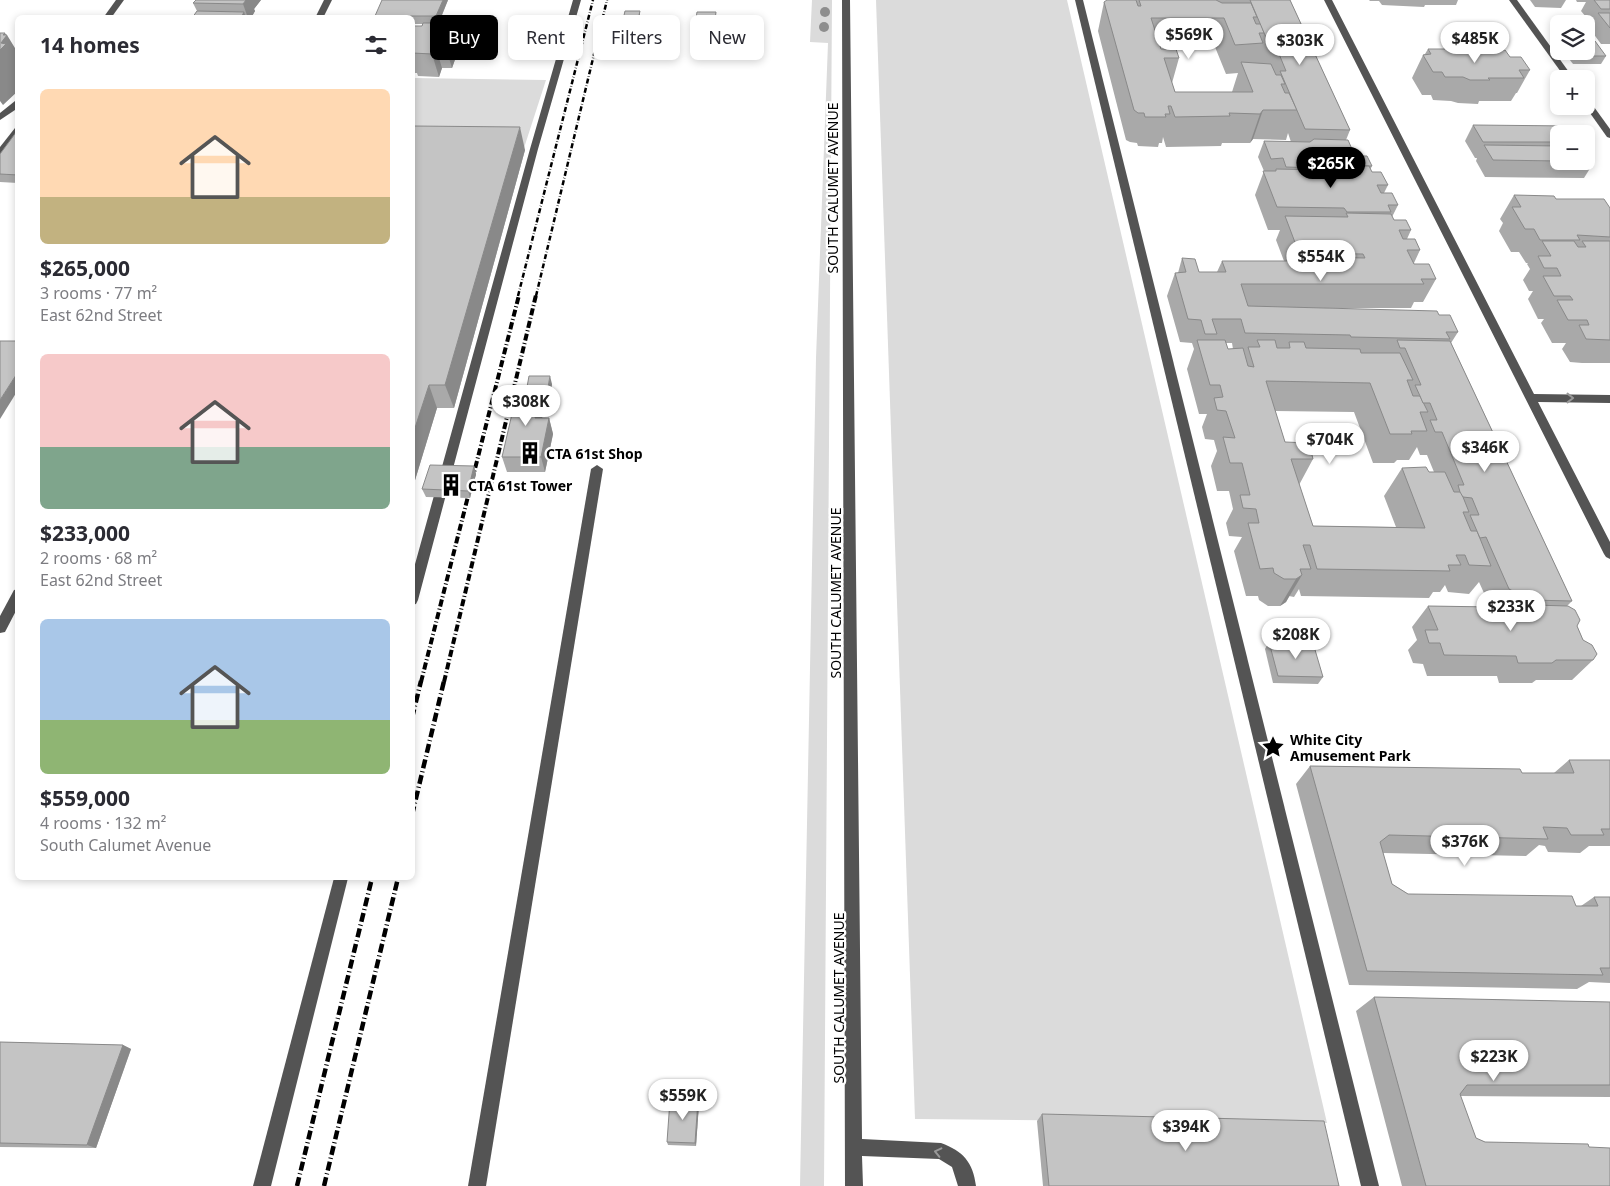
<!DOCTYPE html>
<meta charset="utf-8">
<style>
:root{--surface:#fff;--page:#f2f2f3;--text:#2b2b33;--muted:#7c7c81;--accent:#000}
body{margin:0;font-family:"Noto Sans",sans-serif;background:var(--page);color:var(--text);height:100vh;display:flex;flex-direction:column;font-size:19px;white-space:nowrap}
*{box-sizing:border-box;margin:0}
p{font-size:16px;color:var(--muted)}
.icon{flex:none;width:28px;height:28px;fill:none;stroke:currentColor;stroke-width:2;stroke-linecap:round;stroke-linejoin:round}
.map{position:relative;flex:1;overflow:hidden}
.panel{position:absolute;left:15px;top:15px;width:400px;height:865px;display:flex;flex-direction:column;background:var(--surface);border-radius:8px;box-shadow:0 2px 8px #0003}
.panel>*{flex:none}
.hud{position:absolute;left:430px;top:15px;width:475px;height:45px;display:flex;gap:10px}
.buttons{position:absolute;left:1550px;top:15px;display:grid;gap:10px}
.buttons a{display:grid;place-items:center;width:45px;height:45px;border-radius:8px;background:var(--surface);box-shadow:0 2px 8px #0003;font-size:25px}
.price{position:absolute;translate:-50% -42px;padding:0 11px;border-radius:18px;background:#fff;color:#222;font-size:16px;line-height:32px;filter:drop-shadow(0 1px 2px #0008)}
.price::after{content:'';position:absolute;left:50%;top:30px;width:15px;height:11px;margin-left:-8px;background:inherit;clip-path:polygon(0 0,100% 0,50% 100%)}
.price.selected{background:var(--accent);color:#fff}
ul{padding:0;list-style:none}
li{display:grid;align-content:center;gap:10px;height:265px;padding:0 25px}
li span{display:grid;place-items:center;height:155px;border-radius:8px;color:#555}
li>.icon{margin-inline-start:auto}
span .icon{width:90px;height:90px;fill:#fffc;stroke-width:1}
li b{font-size:21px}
h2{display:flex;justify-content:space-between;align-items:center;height:60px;padding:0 25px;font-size:21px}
.chip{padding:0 18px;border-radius:8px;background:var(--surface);box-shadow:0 2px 8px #0003;font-size:18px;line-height:45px}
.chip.selected{background:var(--accent);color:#fff}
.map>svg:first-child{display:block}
</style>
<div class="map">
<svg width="1610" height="1186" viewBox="0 0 1610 1186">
<rect width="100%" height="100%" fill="#fff"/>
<g fill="#dbdbdb">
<polygon points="812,0 832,0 824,1186 800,1186 816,358 828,43 810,42"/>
<polygon points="876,0 1067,0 1327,1123 915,1119"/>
<polygon points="413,78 546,80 524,148 413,147"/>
</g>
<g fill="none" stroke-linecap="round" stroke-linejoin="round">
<g fill="#545454" fill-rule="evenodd">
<polygon points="116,0 124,0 111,18 103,18"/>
<polygon points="324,0 332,0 323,18 315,18"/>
<polygon points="573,0 581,0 538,149 418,600 416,604 412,605 412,575 530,149"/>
<path d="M842 0H850L862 1139 941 1143C963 1151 973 1162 976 1186H958L952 1167 939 1159 862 1156 863 1186H845Z"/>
<polygon points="1075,0 1083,0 1379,1186 1361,1186"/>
<polygon points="1324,0 1332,0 1534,394 1610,395 1610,403 1538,402 1610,542 1610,559 1606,557 1604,554"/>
<polygon points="1509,0 1517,0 1574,79 1566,79"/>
<polygon points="1586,99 1589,100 1610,129 1610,138 1607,137 1585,106"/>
<polygon points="15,101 18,101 18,108 0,120 0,113"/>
<polygon points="18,127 18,136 3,155 0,156 0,147 15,128"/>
<polygon points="597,465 603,469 486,1186 468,1186 591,469"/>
<polygon points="18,589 18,607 5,632 0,633 0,616 14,590"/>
<polygon points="334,878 348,878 271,1186 253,1186"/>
</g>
<g stroke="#000" stroke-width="2.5" stroke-dasharray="5 2 0.5 2" stroke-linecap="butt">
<polyline points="518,296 593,0"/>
<polyline points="536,296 607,0"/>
</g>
<g stroke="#000" stroke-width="4" stroke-dasharray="7 2.5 1 2.5" stroke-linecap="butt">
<polyline points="421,682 519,295"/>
<polyline points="444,682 536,295"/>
</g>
<g stroke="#000" stroke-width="4.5" stroke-dasharray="9 3 1 3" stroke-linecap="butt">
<polyline points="412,718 421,681"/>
<polyline points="412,815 444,681"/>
<polyline points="297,1186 372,878"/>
<polyline points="324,1186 398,878"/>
</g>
</g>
<g fill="#8e8e8e">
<circle cx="825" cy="12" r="5"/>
<circle cx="824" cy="27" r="5"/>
</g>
<g fill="#a9a9a9" fill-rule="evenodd">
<polygon points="196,0 261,0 254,9 255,11 251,18 192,18 197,11 193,3"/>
<polygon points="448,0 439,23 444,23 446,31 451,31 457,54 452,68 442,68 439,77 418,76 417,73 412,73 412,26 422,26 423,24 412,24 412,18 375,18 375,16"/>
<path d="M1136 0H1290L1350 130 1346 140 1355 156 1372 166 1370 170 1372 172 1388 185 1384 193 1398 205 1392 217 1394 220 1411 230 1407 239 1420 250 1414 263V264L1436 279 1423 302H1414L1411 308H1304L1439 315 1458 332 1451 343 1572 601 1567 606 1577 626 1583 640 1593 660 1572 680H1536L1532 683H1499L1497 676H1427L1423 664 1413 663 1408 650 1417 640 1412 627 1428 606 1484 607 1488 602 1479 582 1469 594 1448 592 1445 585 1440 592H1433L1429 598 1301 596 1299 589 1294 597 1289 596 1286 602 1280 606H1268L1259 600 1258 596H1246L1234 551 1242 537 1229 536 1226 523 1233 509 1229 491H1217L1211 466 1217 451 1214 440 1205 439 1202 427 1207 414H1199L1187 369 1194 349 1192 343 1180 342 1167 296 1175 273H1178L1182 258 1199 272H1217L1222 261H1284L1276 240 1280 230H1268L1255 195 1264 171 1258 157 1264 141 1291 142 1288 133 1286 140 1253 139 1250 143H1222L1221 146 1166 147 1163 137 1162 143H1159L1158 147 1138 146 1137 143 1130 142 1126 140 1098 31 1104 2 1136 1ZM1161 47H1215L1226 74 1238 73 1232 92H1175L1172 83 1179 58 1161 49ZM1226 343H1232L1233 349H1228ZM1275 411 1354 412 1373 463H1394L1397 460H1409L1417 447 1420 455H1427L1434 472H1429L1402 468 1384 496 1396 527 1313 526 1299 485 1313 459 1285 442Z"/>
<polygon points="1369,0 1458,0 1456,5 1425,5 1424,7 1382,5 1379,1 1370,1"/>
<polygon points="1530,0 1566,0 1561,8 1535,7"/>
<polygon points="1576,0 1610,0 1610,44 1601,44 1590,29 1592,24 1581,11 1586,2 1577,2"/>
<polygon points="716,12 716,20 713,45 694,45 693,37"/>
<polygon points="640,19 639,28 640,28 641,36 639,46 630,59 615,59 614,52 606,52 605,44 614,39 615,46 623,28 622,24"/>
<polygon points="1428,49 1510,57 1530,70 1517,93 1516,93 1511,101 1479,101 1478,104 1458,103 1451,101 1433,100 1431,95 1422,95 1412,78 1423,55 1425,54"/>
<polygon points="1563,51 1586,51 1606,56 1601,64 1573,64"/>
<polygon points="1473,125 1559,134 1559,161 1594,162 1584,178 1485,177 1476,161 1477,158 1475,158 1465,141"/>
<polygon points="412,126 525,150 454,408 437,408 412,490"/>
<polygon points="18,131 18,183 0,182 0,154"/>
<polygon points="1514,195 1556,199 1610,208 1610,363 1582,363 1570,362 1562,349 1566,343 1552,343 1541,323 1544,319 1538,319 1528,299 1533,291 1529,291 1523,280 1530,269 1527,264 1528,263 1526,263 1519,252 1511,252 1499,231 1503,223 1500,219"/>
<polygon points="552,384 550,395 543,395 545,404 542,418 549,418 553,434 545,472 507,472 502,457 527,388 527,387"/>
<polygon points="474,466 476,474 470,498 426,497 422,489"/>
<polygon points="1269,642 1323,677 1318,684 1273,683 1265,649"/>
<polygon points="1569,760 1610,760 1610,846 1589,846 1580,853 1548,852 1545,846 1539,845 1526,856 1383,853 1392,884 1408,894 1576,906 1581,906 1594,897 1610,897 1610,983 1589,982 1577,989 1349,985 1296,784 1310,766 1522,773 1554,773"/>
<polygon points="1374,997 1610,1002 1610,1097 1460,1096 1476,1138 1485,1142 1589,1147 1610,1186 1402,1186 1356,1011"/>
<polygon points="0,1042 123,1045 131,1049 96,1148 0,1147"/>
<polygon points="699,1104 696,1146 668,1145 667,1142"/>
<polygon points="1042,1114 1339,1186 1043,1186 1037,1121"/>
</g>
<g fill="#898989">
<polygon points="246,0 261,0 254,9 255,11 251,18 248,18 243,4"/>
<polygon points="443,0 448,0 438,24 436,16"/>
<polygon points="640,11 640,19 638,32 637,24"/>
<polygon points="244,12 246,18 241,18"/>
<polygon points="716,12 716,20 713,45 713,37"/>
<polygon points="444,23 448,39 451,31 457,54 452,68 441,31"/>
<polygon points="640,28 641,36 639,46 630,59 629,51"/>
<polygon points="5,33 7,36 7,35 18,53 18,79 15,82 18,87 18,91 3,105 0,101 0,50 1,43 3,35"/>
<polygon points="614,39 615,47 614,52 612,44"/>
<polygon points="435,45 442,68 439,77 432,54"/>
<polygon points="1263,110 1253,139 1250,143 1260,114"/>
<polygon points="520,127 525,150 454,408 445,385"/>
<polygon points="18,372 18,390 0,419 0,400"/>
<polygon points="550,376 552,384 550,395 548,387"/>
<polygon points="429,385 437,408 412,490 412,437"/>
<polygon points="541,389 545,404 539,434 535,418"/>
<polygon points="549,418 553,434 545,472 541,457"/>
<polygon points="474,466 476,474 470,498 468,491"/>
<polygon points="412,535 414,539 412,545"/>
<polygon points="1302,575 1286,602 1280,606 1296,579"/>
<polygon points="123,1045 131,1049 96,1148 87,1145"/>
<polygon points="698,1100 699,1104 696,1146 695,1143"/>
</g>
<g fill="#c4c4c4" stroke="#898989">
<polygon points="196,0 246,0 243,4 193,3"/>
<polygon points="382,0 443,0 436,16 375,16"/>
<polygon points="1107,0 1136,0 1138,6 1141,6 1139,0 1216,0 1222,3 1251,3 1257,17 1253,17 1256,24 1261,24 1264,33 1259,33 1263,43 1235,45 1224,18 1151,18 1161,49 1176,49 1179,58 1164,58 1175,92 1253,92 1241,62 1271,64 1276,75 1281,75 1285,84 1281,84 1285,93 1289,93 1297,110 1263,110 1260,114 1229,113 1230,116 1175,117 1171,106 1168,106 1170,114 1165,114 1166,117 1145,117 1144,113 1138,113 1134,110 1104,2"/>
<polygon points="1250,0 1290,0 1350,130 1305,129 1280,71 1286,71 1277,49 1271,49"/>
<polygon points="1594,0 1610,0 1610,9 1601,9"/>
<polygon points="197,11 244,12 241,18 192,18"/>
<polygon points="625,11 640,11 637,24 622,24"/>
<polygon points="697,12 716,12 713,37 693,37"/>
<polygon points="1598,13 1610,13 1610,28"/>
<polygon points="423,23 444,23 441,31 451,31 446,45 435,45 432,54 412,53 412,26 422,26"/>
<polygon points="618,28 640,28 638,38 629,51 614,51"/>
<polygon points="0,33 5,33 3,35 7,35 1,43 6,44 0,50"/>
<polygon points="606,39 614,39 612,44 605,44"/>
<polygon points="1586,41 1595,41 1606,56 1577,56 1574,51 1586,51"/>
<polygon points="1450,47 1470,47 1471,49 1505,50 1510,57 1521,57 1530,70 1519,70 1524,78 1488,78 1490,80 1470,80 1463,77 1445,77 1442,72 1433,72 1423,55 1431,54 1428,49 1445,49"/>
<polygon points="1473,125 1570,126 1575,134 1559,134 1559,142 1483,142"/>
<polygon points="412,126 520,127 445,385 429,385 412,437"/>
<polygon points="17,131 18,175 0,174 0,154"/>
<polygon points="1314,139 1348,140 1355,156 1367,156 1372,166 1327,166 1325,169 1322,169 1321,168 1286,167 1283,158 1271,159 1264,141 1310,142"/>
<polygon points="1484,145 1559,146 1559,161 1493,160"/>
<polygon points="1586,149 1594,162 1563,161 1586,161"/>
<polygon points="1327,166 1369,166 1372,172 1381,172 1388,185 1377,185 1381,193 1392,193 1398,205 1388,205 1391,212 1347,212 1344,208 1277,207 1263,171 1276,171 1276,169 1328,170"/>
<polygon points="1514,195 1554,196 1556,199 1604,199 1610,208 1610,237 1577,235 1580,240 1540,240 1534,229 1525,229 1512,207 1521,207"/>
<polygon points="1346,213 1391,214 1394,220 1406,220 1411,230 1399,230 1403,239 1415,239 1420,250 1407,250 1414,264 1429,264 1436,279 1421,279 1424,284 1241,284 1248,306 1437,311 1439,315 1450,315 1458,332 1446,332 1450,339 1351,337 1350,335 1245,333 1241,319 1212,319 1217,334 1205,334 1201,320 1188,319 1175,273 1186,272 1182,258 1195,259 1199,272 1226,272 1222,261 1318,261 1316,257 1365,258 1363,254 1299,253 1285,216 1348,217"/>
<polygon points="1542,241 1574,241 1578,247 1586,247 1582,241 1610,241 1610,340 1586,339 1579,325 1589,325 1587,320 1568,320 1557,300 1573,300 1570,296 1554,296 1543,276 1561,276 1557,268 1544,268 1538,256 1551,256"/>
<polygon points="1197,340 1225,340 1228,349 1243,348 1248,366 1254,367 1248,347 1260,347 1257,340 1275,340 1277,348 1290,348 1289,342 1304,342 1306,348 1360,349 1361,353 1400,353 1413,380 1407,380 1413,396 1420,396 1428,412 1420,412 1427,431 1411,431 1412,434 1390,434 1370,383 1266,381 1285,442 1309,443 1313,459 1291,459 1313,526 1425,528 1402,468 1426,467 1429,472 1445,472 1454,492 1461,492 1469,512 1463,512 1471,531 1477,531 1491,566 1469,565 1465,555 1456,555 1461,565 1448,565 1450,571 1317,569 1310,545 1303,545 1311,569 1300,569 1302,575 1296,579 1284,579 1274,573 1273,568 1260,569 1248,523 1259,523 1256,509 1243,508 1240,495 1250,495 1242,463 1230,463 1223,437 1235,438 1226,411 1217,410 1214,398 1223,397 1220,385 1210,385"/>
<polygon points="1397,340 1450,341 1572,601 1530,600 1509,589 1486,537 1480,538 1470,515 1479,515 1472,498 1463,497 1460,492 1458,485 1464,485 1442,432 1435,432 1430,420 1437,420 1430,403 1423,403 1420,396 1415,385 1421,385 1405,348 1400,348"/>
<polygon points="0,341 18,341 18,372 0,400"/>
<polygon points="529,376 550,376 548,387 527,387"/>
<polygon points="518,388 541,389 535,418 549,418 541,457 502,457"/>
<polygon points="430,465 474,466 468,491 422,489"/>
<polygon points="1490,600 1522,600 1533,605 1568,606 1575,610 1580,620 1577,626 1583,640 1592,645 1597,654 1593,660 1556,660 1552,663 1518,663 1516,656 1444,655 1440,643 1429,643 1425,630 1438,630 1428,606 1493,607"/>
<polygon points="1269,642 1313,643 1323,677 1278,676"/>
<polygon points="1569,760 1610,760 1610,829 1601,829 1604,835 1571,835 1567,828 1543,827 1548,839 1389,835 1380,842 1392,884 1408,894 1572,896 1576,906 1598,906 1594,897 1610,897 1610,968 1600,968 1603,975 1367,971 1310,766 1520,769 1522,773 1574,773"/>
<polygon points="1374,997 1610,1002 1610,1085 1467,1085 1460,1094 1476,1138 1485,1142 1588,1144 1589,1147 1610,1148 1610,1186 1426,1186"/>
<polygon points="0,1042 123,1045 87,1145 0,1143"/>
<polygon points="670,1100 698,1100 695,1143 667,1142"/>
<polygon points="1042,1114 1324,1121 1339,1186 1049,1186"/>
</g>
<defs><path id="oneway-chevron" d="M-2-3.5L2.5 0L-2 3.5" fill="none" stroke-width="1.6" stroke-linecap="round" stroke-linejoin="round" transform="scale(1.25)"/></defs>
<g stroke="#989898">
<use href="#oneway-chevron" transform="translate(1570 398)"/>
<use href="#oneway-chevron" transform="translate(938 1152) rotate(-167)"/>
</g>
<defs>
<symbol id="building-bare" viewBox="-9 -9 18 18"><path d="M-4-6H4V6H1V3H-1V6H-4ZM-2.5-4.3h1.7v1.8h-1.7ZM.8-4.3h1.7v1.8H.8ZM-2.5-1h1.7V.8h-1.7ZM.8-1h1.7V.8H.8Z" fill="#000" stroke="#fff" stroke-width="2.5" paint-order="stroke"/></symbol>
<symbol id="sight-bare" viewBox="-9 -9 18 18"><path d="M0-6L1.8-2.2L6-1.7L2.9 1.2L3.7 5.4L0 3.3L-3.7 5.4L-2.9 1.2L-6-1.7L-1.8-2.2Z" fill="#000" stroke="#fff" stroke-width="2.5" paint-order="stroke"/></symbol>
</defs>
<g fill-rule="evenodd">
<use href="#building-bare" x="514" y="437" width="32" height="32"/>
<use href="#building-bare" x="435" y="469" width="32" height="32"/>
<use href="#sight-bare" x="1257" y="731" width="32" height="32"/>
</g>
<g text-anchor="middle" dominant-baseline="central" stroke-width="4.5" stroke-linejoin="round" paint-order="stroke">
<g font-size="14" fill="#000" stroke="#fff">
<text transform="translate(832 188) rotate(-90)">SOUTH CALUMET AVENUE</text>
<text transform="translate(835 593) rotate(-90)">SOUTH CALUMET AVENUE</text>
<text transform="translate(838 998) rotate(-90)">SOUTH CALUMET AVENUE</text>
</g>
<g font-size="14" font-weight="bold" fill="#000" stroke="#fff" text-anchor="start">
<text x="546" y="453">CTA 61st Shop</text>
<text x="468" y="485">CTA 61st Tower</text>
<text x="1290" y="739">White City<tspan x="1290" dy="16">Amusement Park</tspan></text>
</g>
</g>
</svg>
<div class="buttons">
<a><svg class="icon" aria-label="layers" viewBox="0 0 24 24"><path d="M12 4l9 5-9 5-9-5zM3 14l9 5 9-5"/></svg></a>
<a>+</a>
<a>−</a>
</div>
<b class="price" style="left:1189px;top:60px">$569K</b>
<b class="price" style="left:1475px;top:64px">$485K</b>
<b class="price" style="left:1300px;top:66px">$303K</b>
<b class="price selected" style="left:1331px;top:189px">$265K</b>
<b class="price" style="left:1321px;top:282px">$554K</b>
<b class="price" style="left:526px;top:427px">$308K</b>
<b class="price" style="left:1330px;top:465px">$704K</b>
<b class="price" style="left:1485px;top:473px">$346K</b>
<b class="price" style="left:1511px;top:632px">$233K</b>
<b class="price" style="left:1296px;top:660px">$208K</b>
<b class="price" style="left:1465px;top:867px">$376K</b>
<b class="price" style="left:1494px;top:1082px">$223K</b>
<b class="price" style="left:683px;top:1121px">$559K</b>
<b class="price" style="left:1186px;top:1152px">$394K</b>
<div class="hud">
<a class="chip selected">Buy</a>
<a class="chip">Rent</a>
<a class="chip">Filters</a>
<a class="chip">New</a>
</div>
<section class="panel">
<h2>14 homes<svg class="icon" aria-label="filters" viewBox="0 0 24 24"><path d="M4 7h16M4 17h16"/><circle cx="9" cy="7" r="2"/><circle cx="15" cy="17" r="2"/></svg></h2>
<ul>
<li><span style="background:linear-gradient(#ffd9b3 70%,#c2b280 0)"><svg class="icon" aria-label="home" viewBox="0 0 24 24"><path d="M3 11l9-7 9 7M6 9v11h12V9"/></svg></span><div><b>$265,000</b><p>3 rooms · 77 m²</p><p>East 62nd Street</p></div></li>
<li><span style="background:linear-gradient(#f6c9c9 60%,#7fa58c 0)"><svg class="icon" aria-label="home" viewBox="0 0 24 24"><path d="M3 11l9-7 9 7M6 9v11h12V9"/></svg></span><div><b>$233,000</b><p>2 rooms · 68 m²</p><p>East 62nd Street</p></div></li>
<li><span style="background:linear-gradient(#a9c7e8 65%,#8fb573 0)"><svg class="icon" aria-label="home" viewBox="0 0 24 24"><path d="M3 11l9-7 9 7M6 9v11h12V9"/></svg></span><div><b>$559,000</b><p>4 rooms · 132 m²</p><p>South Calumet Avenue</p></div></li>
</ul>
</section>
</div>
